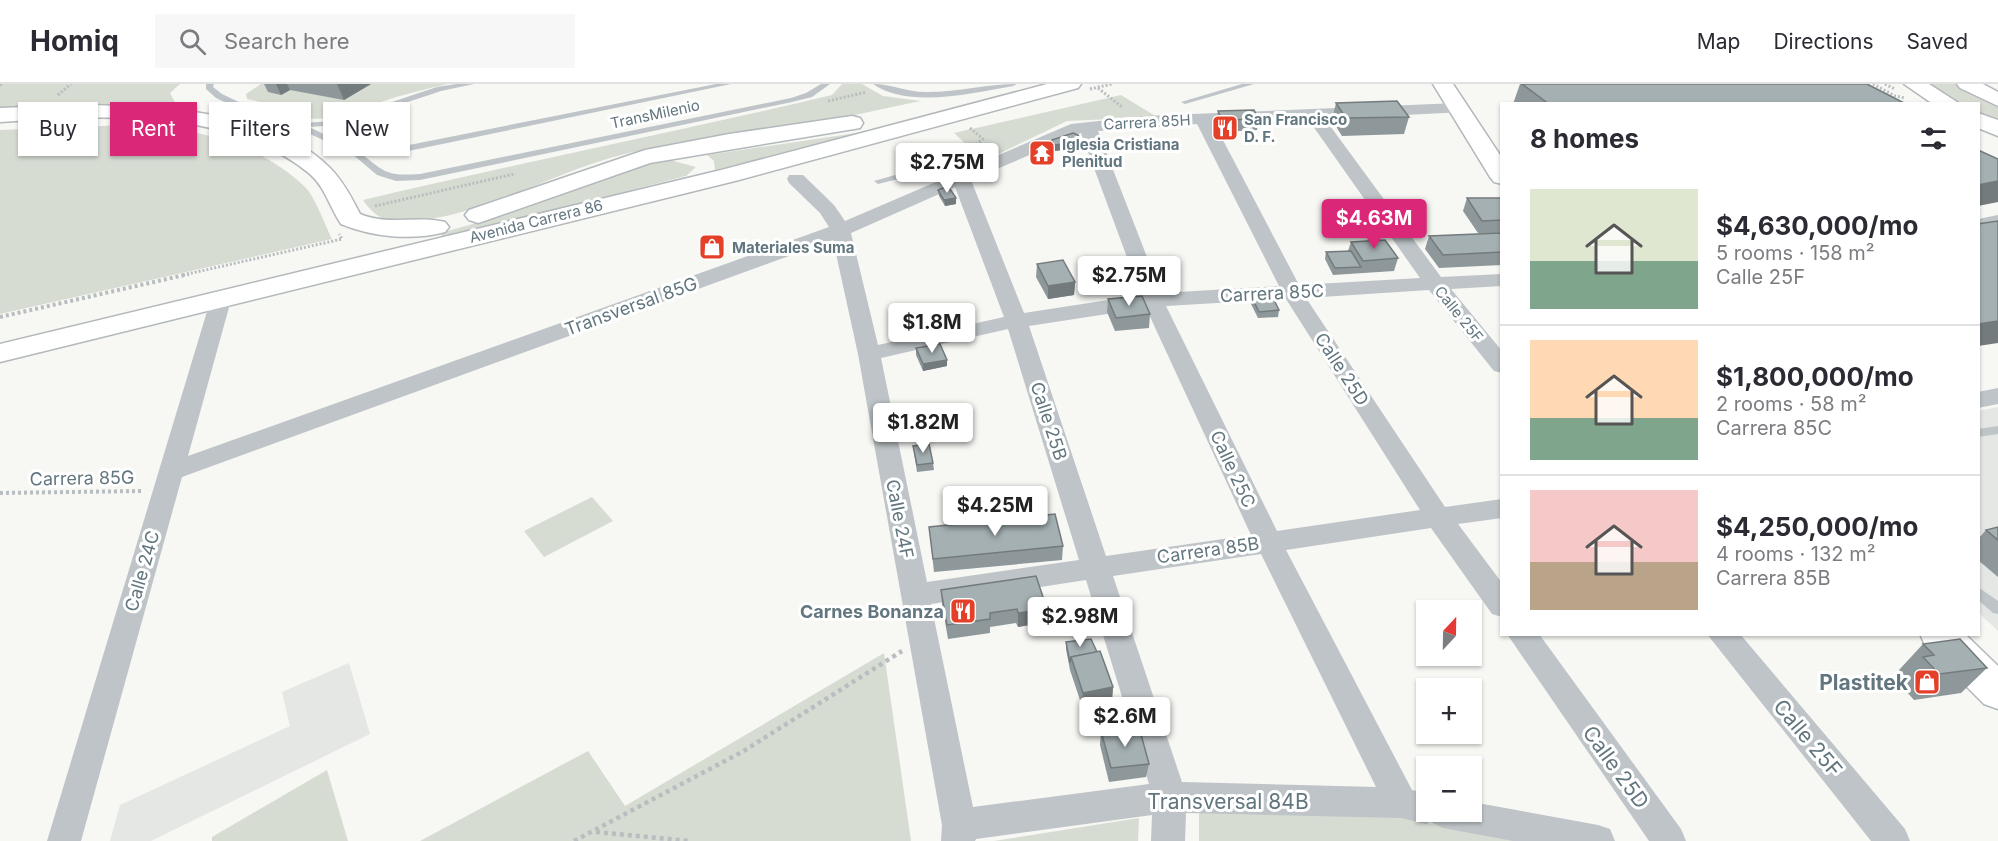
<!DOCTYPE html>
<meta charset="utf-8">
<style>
:root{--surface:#fff;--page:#f7f7f7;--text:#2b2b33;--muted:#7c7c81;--line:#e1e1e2;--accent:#db2777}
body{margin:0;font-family:Inter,sans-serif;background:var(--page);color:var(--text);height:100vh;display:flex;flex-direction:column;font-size:22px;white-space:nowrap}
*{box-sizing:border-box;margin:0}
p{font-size:20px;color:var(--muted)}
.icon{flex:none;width:33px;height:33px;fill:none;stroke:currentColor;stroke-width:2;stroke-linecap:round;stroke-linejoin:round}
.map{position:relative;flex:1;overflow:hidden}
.panel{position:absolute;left:1500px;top:18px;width:480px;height:534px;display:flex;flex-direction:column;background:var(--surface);border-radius:0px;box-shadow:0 2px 4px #0004}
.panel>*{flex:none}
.top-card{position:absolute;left:18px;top:18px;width:570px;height:54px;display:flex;gap:12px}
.needle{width:39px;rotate:22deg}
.buttons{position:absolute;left:1416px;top:516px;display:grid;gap:12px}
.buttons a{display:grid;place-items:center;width:66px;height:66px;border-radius:0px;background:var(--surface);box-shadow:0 2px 4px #0004;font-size:30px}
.price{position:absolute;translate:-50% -51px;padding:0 14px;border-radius:6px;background:#fff;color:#222;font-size:20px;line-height:39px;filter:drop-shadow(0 2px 3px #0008)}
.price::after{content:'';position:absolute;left:50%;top:36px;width:18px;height:14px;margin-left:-9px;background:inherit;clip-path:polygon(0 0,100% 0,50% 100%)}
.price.current{background:var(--accent);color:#fff}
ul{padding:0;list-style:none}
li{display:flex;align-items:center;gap:18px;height:150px;padding:0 30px}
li+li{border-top:2px solid var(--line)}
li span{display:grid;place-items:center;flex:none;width:168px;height:120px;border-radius:0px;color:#555}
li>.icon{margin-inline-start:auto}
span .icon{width:72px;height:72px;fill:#fffc;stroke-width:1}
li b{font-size:26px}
h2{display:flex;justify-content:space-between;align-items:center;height:72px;padding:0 30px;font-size:26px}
.pill{padding:0 21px;border-radius:0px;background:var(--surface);box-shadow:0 2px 4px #0004;font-size:21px;line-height:54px}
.pill.current{background:var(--accent);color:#fff}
header{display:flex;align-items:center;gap:36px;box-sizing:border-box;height:84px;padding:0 30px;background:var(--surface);border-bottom:2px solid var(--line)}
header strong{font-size:28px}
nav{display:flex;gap:33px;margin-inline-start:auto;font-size:21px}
.search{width:420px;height:54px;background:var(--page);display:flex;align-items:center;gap:15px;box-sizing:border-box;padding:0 21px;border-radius:0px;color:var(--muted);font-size:22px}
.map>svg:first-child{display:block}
</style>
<header>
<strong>Homiq</strong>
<div class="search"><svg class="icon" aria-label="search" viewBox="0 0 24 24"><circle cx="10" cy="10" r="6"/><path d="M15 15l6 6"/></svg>Search here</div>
<nav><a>Map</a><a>Directions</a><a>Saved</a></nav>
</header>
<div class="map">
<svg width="1998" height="757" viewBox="0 0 1998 757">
<rect width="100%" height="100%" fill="#f7f7f4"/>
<g fill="#e5e7e5">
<polygon points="1998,323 1998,547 1979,529 1978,327"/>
<polygon points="349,579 370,650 151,757 110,757 120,721 290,642 282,608"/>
</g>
<g fill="#d7dcd3">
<polygon points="0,0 180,0 170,9 177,22 163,20 160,24 104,22 0,26"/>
<path d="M261 0H448C426 5 405 10 384 17 357 25 331 40 302 33L299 27 247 15 246 10Z"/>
<path d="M842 0H862L883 12 921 17C881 25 841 35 800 41 741 49 683 56 625 70 552 88 485 132 408 138 388 140 374 133 363 116 519 79 676 48 832 11Z"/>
<polygon points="1920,0 1962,0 1998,19 1998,42 1979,31 1978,20 1957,19"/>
<polygon points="1121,11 1157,33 1067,37 984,77 954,49"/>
<path d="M125 41C189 42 256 57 304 102 315 112 325 141 332 155L0 230V46Z"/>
<polygon points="863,48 715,86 714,77 707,71"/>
<path d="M670 76 696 83 686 92 443 154 440 149C472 140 504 132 534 120 578 104 623 80 670 76Z"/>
<polygon points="592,413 613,437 544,473 524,447"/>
<polygon points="884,569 911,757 420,757 588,667 625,722"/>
<polygon points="327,686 348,757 212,757 212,753"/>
<polygon points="1199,725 1388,731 1519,757 1199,757"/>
<polygon points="1139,734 1138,757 994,757"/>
</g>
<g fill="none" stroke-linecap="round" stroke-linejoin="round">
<defs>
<g id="secondary">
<polygon points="1433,0 1453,0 1502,74 1502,100 1494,98 1490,93"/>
<polygon points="1920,550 1965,550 1998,582 1998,625 1984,620 1925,561"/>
</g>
<g id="primary">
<polygon points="1047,0 1081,0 1078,4 735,97 0,278 0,260 721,86"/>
<polygon points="1904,0 1929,0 1960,20 1933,20"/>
<polygon points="1957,0 1983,0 1998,8 1998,22 1960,4"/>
<path d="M78 21C155 22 272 25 330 84 343 97 352 114 360 130 388 142 417 131 445 138L449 143 445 148C411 157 373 153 341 140 330 124 325 103 310 90 230 23 98 31 0 38V24Z"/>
<polygon points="1978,29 1998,36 1998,52 1978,44"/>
<polygon points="852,32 860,34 863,39 860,44 650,79 487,136 478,139 469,136 465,131 469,126 645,66 729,50"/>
</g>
</defs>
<use href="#secondary" stroke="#b0b8bb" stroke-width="3"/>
<use href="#primary" stroke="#b2b8bb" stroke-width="3"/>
<g stroke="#b8bdbf" stroke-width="3" stroke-dasharray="2 2" stroke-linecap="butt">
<polyline points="1873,0 1895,12 1905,14"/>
<polyline points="1885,0 1895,5"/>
<polyline points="0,1 3,0"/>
<polyline points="1098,4 1122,23"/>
<polyline points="1090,5 1112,0"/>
<polyline points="58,11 71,0"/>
<polyline points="828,17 867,8"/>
<polyline points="970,44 983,55 975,61 984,66"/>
<polyline points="375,122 514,90"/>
<polyline points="183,191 342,155 339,150"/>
</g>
<g stroke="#b8bdbf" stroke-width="4" stroke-dasharray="3 3" stroke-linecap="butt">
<polyline points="0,233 189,190"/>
<polyline points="0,409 143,407"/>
</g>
<g stroke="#b8bdbf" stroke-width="4.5" stroke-dasharray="4 4" stroke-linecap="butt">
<polyline points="596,748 689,757"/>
<polyline points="574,757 742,668 902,567"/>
</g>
<g fill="#bec4c7" fill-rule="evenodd">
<path d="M206 0H214L213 3 222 10 245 21 301 39 335 37 437 3 456 0H474L441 7 339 41 309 43 355 65H389L716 0H731L389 71 362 70C386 90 389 92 420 90L791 14 806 9 821 0H830L812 13 792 18 420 96 396 97 377 91 351 69 293 42 239 25 216 14 206 5Z"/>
<path d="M873 0C892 0 909 9 928 8 958 8 987 0 1017 0L1013 2C973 9 909 25 873 0Z"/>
<polygon points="1242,0 1254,0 1185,20 1181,18"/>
<polygon points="923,83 955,98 948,100 922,89 878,100 874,97"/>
<polygon points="1998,131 1998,137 1978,141 1978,135"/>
<polygon points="1998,342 1998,350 1978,353 1978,345"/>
<polygon points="1978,503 1998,517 1998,530 1993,529 1978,516"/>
</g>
<g fill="#bec4c7" fill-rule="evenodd">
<path d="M1458 19 1466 24 1464 28 1325 35 1441 193 1502 190V202L1451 205 1502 267V289L1494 287 1429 206 1306 214 1445 423 1502 415V434L1458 440 1502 499V533L1492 530 1431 444 1286 466 1412 706 1426 709V728H1472V718L1598 741 1610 745 1615 757H1513L1443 744 1430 738 1426 740 1401 734 1186 729 1185 757H1151L1152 731 976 755 975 757H941L942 741 858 270 833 156 182 393 81 757H47L212 211H228L231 216 188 372 829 143 820 129 789 99 787 95 789 91H803L834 121 845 137 1071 40 1145 32ZM1308 35 1420 194 1299 201 1214 39ZM1197 40 1279 202 1161 209 1098 47ZM1081 49 1141 211 1024 229 971 96ZM955 103 1004 233 878 261 851 149ZM1286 215 1420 426 1277 447 1166 222ZM1146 224 1251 451 1106 472 1029 242ZM1008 245 1079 476 927 498 881 274ZM1261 470 1376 703 1182 698 1113 492ZM1086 496 1149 700 973 723 931 520Z"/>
<polygon points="1998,304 1998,320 1978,324 1978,308"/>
<polygon points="1507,550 1539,550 1681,745 1686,757 1649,757"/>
<polygon points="1707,550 1740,550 1905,745 1910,757 1871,757"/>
</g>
<use href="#secondary" fill="#fff" fill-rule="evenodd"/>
<use href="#primary" fill="#fff" fill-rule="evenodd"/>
</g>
<g fill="#8e979a">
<polygon points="264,0 371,0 344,16 290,6 281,11 268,8"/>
<polygon points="1520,0 1867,0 1906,20 1513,20"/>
<polygon points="1336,19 1409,33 1404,50 1342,52 1332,36"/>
<polygon points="1218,27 1259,35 1257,46 1220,48 1216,39"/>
<polygon points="1052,56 1082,64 1054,67 1051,62"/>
<polygon points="938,106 956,114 956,120 945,122 939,112"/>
<polygon points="1467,114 1502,114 1502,181 1439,184 1425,165 1429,152 1496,149 1478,149 1463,127"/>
<polygon points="1351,158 1398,174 1394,187 1333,191 1325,175 1326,168 1348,167"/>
<polygon points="1037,180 1075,198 1074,211 1048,215 1036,193"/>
<polygon points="1251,211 1279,226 1278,233 1258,234 1250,218"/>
<polygon points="1108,215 1150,230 1149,244 1115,247 1107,228"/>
<polygon points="916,264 947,282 923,287 916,271"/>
<polygon points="913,362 933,379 934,386 917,388"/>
<polygon points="929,443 1063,462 1062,476 934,488"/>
<polygon points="1998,443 1998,493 1978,476 1978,455 1986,446"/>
<polygon points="1036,492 1046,538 1018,543 1016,539 990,543 990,549 948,555 942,520 941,506"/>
<polygon points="1066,558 1113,603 1112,616 1082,622 1070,586 1066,565"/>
<polygon points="1923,560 1987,584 1961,609 1914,616 1899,599 1905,592 1899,586"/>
<polygon points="1101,647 1149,680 1146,693 1109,698 1100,661"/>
</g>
<g fill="#747b7d">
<polygon points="276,0 287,0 290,6 281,11"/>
<polygon points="337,0 371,0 344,16"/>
<polygon points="1082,58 1082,64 1054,67 1054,61"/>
<polygon points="1998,97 1998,118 1978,122 1978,101"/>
<polygon points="956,114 956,120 945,122 944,116"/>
<polygon points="1075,198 1074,211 1048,215 1048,202"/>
<polygon points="1998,237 1998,259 1978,262 1978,240"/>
<polygon points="947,276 947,282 923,287 923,280"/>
<polygon points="1047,525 1046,538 1018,543 1018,529"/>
<polygon points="1113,603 1112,616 1082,622 1083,609"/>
</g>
<g fill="#a5b0b3" stroke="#747b7d" stroke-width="1.5">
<polygon points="1522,0 1867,0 1906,20 1549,20"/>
<polygon points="1397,17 1409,33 1346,34 1336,19"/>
<polygon points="1254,26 1259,35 1222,36 1218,27"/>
<polygon points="1073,49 1078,51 1082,58 1054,61 1052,56"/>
<polygon points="1978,66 1998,75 1998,97 1978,101"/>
<polygon points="948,102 956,114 944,116 938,106"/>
<polygon points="1467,114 1502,114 1502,136 1482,137"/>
<polygon points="1998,137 1998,237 1978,240 1978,140"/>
<polygon points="1502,149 1502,168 1443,171 1429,152"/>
<polygon points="1385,156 1398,174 1363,177 1351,158"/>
<polygon points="1351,167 1361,183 1335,184 1326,168"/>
<polygon points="1063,176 1075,198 1048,202 1037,180"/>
<polygon points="1271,210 1279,226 1259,228 1251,211"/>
<polygon points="1142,212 1150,230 1116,234 1108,215"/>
<polygon points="940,260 947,276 923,280 916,264"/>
<polygon points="929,360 933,379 917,381 913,362"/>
<polygon points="1055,430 1063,462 933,475 929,443"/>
<polygon points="1998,443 1998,456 1986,446"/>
<polygon points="1036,492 1047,525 1018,529 1017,525 990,529 990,535 947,541 941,506"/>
<polygon points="1091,555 1097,568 1071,573 1070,579 1066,558"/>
<polygon points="1960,555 1987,584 1939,590 1923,573 1934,571 1923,560"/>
<polygon points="1100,567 1113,603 1083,609 1071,573"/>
<polygon points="1139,643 1149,680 1111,684 1101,647"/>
</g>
<defs>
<symbol id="restaurant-square" viewBox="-11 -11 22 22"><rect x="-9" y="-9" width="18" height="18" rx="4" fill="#e33f29" stroke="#fff"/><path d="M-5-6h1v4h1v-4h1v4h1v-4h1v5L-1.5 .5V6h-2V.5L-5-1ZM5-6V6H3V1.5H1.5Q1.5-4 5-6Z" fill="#fff"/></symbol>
<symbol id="temple-square" viewBox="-11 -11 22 22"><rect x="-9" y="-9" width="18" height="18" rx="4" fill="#e33f29" stroke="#fff"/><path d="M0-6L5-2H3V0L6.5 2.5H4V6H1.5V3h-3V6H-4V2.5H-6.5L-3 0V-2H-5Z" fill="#fff"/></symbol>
<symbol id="shop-square" viewBox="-11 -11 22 22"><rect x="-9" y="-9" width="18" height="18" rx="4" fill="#e33f29" stroke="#fff"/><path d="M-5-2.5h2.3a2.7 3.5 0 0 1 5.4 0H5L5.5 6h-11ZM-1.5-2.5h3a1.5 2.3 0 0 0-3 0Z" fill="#fff"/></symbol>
</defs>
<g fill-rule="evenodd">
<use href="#restaurant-square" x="1210" y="29" width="30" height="30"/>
<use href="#temple-square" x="1027" y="54" width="30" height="30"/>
<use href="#shop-square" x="697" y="148" width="30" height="30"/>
<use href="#restaurant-square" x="948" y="512" width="30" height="30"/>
<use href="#shop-square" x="1912" y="583" width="30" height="30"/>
</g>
<g text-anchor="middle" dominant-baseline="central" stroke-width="6" stroke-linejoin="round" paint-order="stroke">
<g font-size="15" fill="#62767f" stroke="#fff">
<text transform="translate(655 30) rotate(-12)">TransMilenio</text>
<text transform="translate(1147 38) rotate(-3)">Carrera 85H</text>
<text transform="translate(536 137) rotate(-14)">Avenida Carrera 86</text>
<text transform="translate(1459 230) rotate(51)">Calle 25F</text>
</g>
<g font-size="15" font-weight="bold" fill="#62767f" stroke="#fff" text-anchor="start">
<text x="1244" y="35">San Francisco<tspan x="1244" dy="17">D. F.</tspan></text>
<text x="1062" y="60">Iglesia Cristiana<tspan x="1062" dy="17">Plenitud</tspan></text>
<text x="732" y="163">Materiales Suma</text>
</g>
<g font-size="18" fill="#62767f" stroke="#fff">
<text transform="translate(1272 209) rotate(-3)">Carrera 85C</text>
<text transform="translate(631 222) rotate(-20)">Transversal 85G</text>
<text transform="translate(1342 285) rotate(57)">Calle 25D</text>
<text transform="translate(1049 337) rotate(72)">Calle 25B</text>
<text transform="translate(1233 385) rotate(65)">Calle 25C</text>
<text transform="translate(82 394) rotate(-1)">Carrera 85G</text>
<text transform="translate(900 435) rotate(79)">Calle 24F</text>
<text transform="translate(1208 466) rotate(-8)">Carrera 85B</text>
<text transform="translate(142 487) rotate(-74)">Calle 24C</text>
</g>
<g font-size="18" font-weight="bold" fill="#62767f" stroke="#fff" text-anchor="end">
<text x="944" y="527">Carnes Bonanza</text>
</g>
<g font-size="21" font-weight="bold" fill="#62767f" stroke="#fff" text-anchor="end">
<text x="1908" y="598">Plastitek</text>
</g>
<g font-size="21" fill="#62767f" stroke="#fff">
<text transform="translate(1808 654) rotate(50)">Calle 25F</text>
<text transform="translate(1616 683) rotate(54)">Calle 25D</text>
<text x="1228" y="717">Transversal 84B</text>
</g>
</g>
</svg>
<div class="buttons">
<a><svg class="needle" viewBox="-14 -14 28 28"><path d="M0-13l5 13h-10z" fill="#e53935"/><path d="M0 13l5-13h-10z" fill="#7c7c81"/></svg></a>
<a>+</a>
<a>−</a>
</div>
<b class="price" style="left:947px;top:110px">$2.75M</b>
<b class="price current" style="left:1374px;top:166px">$4.63M</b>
<b class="price" style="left:1129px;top:223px">$2.75M</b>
<b class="price" style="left:932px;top:270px">$1.8M</b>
<b class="price" style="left:923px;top:370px">$1.82M</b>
<b class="price" style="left:995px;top:453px">$4.25M</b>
<b class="price" style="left:1080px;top:564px">$2.98M</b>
<b class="price" style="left:1125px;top:664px">$2.6M</b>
<div class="top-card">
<a class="pill">Buy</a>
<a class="pill current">Rent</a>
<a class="pill">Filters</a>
<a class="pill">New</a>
</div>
<section class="panel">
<h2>8 homes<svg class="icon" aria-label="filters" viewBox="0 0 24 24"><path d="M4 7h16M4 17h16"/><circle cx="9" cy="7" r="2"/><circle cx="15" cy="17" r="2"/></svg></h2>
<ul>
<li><span style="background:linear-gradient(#dfe7d0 60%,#7fa58c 0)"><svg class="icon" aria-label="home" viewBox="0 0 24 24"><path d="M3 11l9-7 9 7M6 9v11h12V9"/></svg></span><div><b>$4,630,000/mo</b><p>5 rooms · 158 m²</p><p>Calle 25F</p></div></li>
<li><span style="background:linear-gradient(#ffd9b3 65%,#7fa58c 0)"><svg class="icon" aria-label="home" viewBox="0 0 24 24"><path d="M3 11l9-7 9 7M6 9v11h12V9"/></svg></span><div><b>$1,800,000/mo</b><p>2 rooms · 58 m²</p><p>Carrera 85C</p></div></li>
<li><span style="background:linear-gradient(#f6c9c9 60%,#b9a48a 0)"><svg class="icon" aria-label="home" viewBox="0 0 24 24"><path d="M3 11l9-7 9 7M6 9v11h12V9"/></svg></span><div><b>$4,250,000/mo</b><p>4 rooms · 132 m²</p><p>Carrera 85B</p></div></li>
</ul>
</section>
</div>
